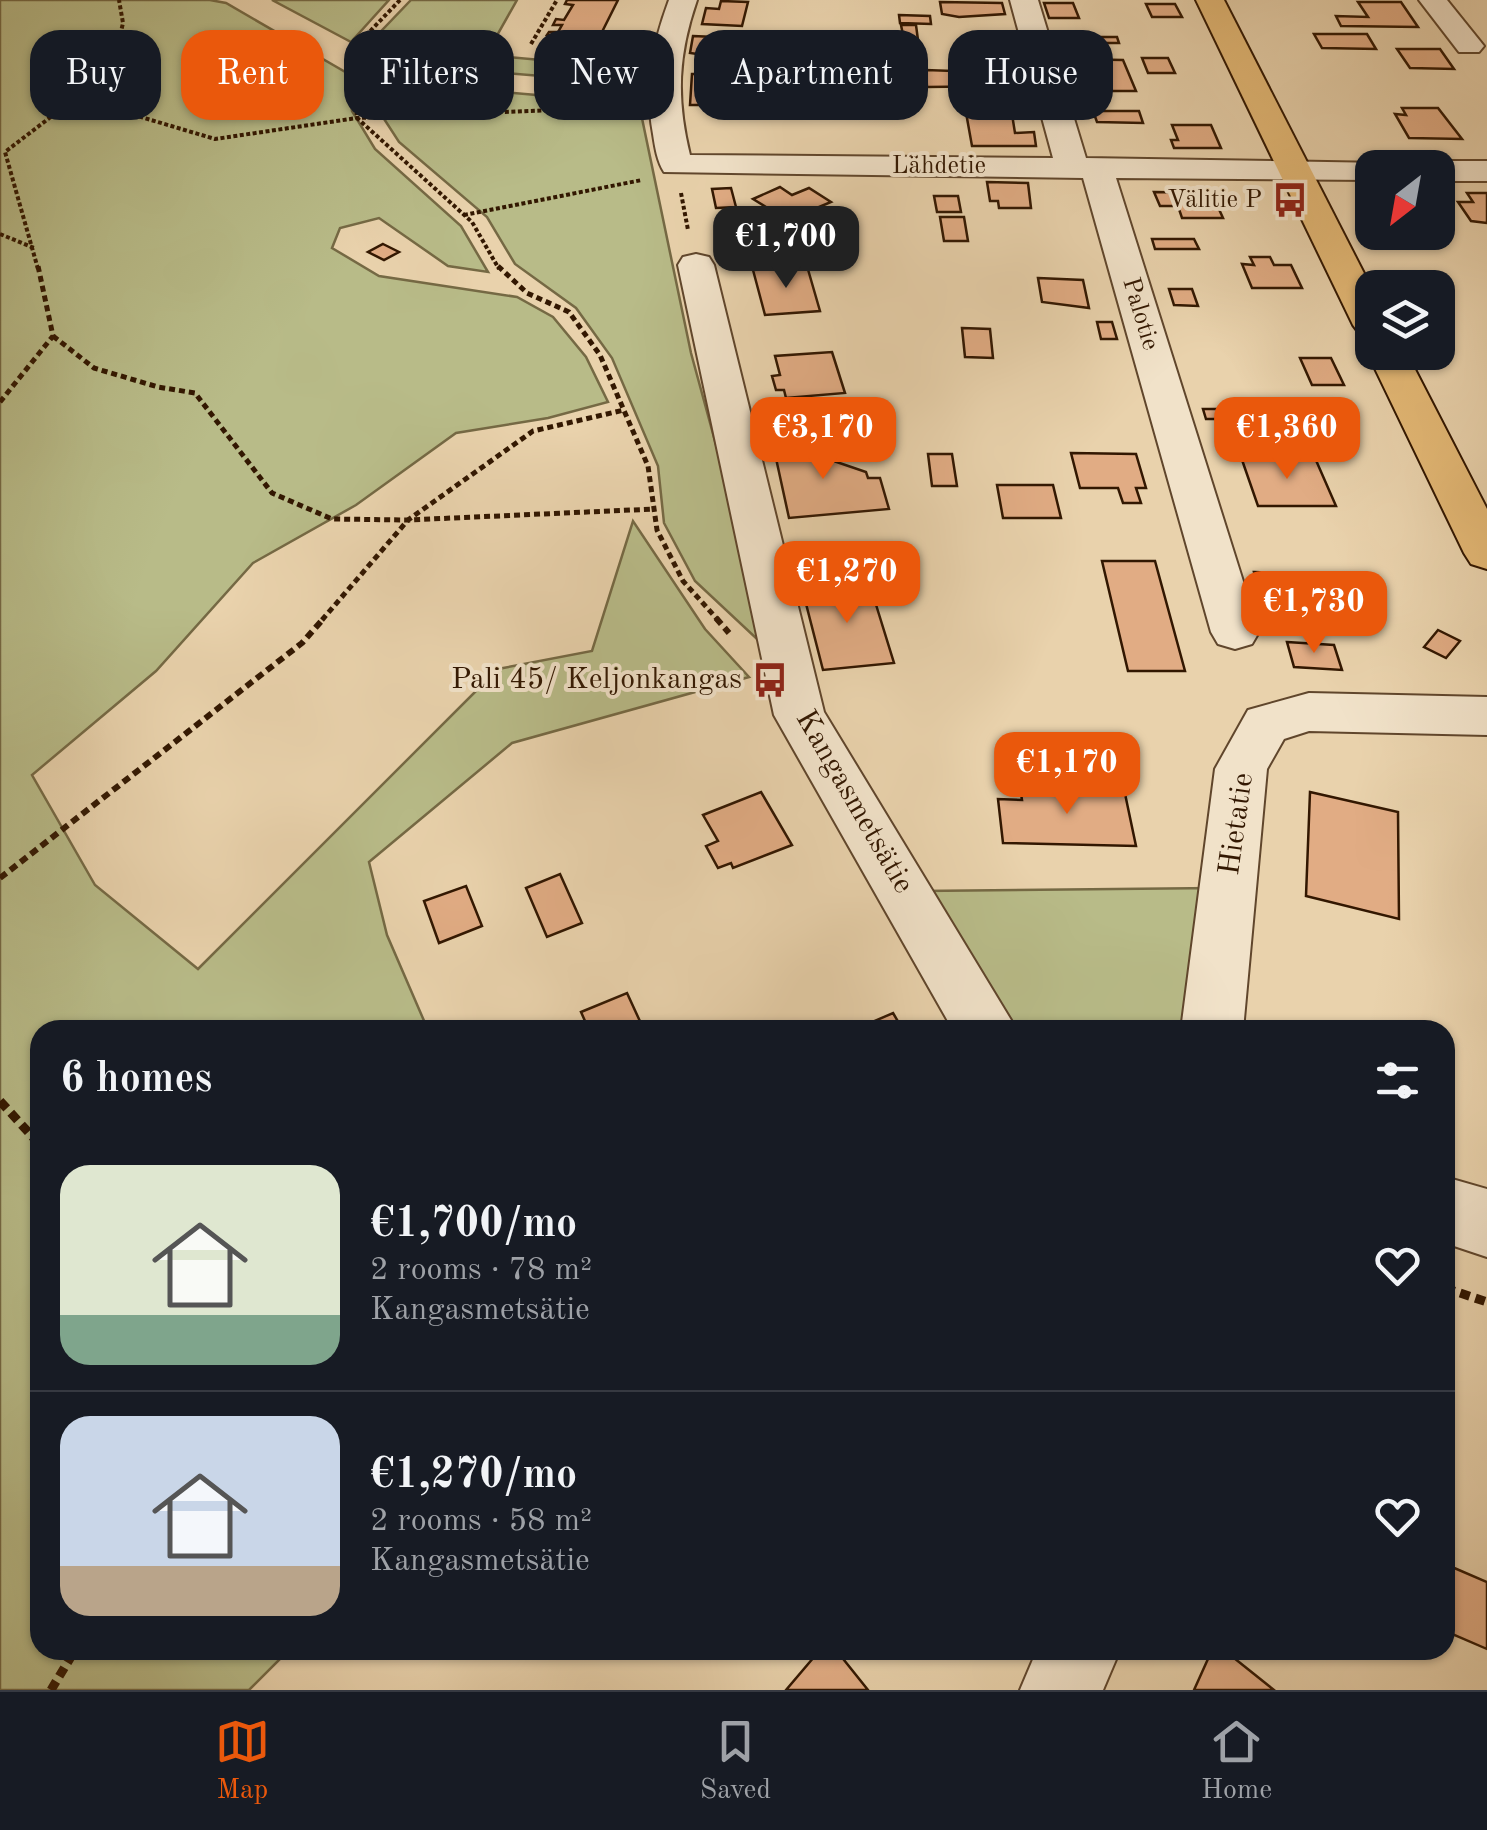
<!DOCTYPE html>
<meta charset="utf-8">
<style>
:root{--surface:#171b24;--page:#242831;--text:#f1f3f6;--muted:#9ea1a6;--line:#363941;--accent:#ea580c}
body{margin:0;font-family:"Old Standard TT",serif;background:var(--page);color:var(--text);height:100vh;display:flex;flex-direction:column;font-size:38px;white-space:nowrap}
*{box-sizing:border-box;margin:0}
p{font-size:32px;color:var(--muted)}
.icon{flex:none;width:55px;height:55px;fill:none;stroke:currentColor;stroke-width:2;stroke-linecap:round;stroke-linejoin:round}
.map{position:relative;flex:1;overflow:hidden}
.drawer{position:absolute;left:30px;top:1020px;width:1425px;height:640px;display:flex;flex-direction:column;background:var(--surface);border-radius:30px;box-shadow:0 2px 8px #0004}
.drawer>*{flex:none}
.top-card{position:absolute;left:30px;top:30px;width:1428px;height:90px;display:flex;gap:20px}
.needle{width:65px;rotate:211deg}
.buttons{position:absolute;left:1355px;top:150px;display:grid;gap:20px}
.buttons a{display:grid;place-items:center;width:100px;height:100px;border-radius:20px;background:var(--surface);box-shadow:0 2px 8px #0004;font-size:50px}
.price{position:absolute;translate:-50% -85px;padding:0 22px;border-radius:20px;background:var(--accent);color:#fff;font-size:32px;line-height:65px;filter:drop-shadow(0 2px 5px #0008)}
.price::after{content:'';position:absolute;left:50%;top:60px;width:30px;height:22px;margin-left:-15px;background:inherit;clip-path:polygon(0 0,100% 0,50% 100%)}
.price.active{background:#222;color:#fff}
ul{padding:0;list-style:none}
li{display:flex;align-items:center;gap:30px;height:250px;padding:0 30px}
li+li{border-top:2px solid var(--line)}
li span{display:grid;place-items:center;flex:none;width:280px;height:200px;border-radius:30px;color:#555}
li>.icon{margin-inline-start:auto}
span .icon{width:120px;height:120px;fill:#fffc;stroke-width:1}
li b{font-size:42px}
h2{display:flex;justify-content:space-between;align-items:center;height:120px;padding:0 30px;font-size:42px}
.chip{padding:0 35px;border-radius:30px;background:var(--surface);box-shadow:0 2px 8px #0004;font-size:35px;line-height:90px}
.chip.active{background:var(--accent);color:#fff}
.tabs{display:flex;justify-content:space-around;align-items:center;height:140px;border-top:2px solid var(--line);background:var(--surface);font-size:28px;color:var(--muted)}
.tabs a{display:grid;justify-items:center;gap:5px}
.tabs .active{color:var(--accent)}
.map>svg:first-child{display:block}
</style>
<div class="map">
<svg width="1487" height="1690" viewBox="0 0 1487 1690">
<rect width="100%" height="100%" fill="#e9d2ac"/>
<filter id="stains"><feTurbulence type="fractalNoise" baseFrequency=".002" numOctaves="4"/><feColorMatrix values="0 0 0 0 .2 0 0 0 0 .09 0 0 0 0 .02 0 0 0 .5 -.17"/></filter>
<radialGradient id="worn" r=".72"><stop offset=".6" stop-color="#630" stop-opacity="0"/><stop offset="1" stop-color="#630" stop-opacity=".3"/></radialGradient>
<g fill="#b8bb88" stroke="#756944" stroke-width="2.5">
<polygon points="0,0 210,0 226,3 347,73 352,111 375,149 461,226 488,272 448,266 379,218 340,228 332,248 379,276 517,297 553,317 586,357 608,402 548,418 456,433 356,505 253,563 156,671 32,775 95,885 198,969 498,669 592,651 633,521 705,629 749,677 512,743 369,862 387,935 428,1030 40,1030 40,1650 289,1650 249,1690 0,1690"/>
<polygon points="272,0 389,0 351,42"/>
<polygon points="411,0 517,0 486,55 641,69 638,84 385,63 364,49"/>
<polygon points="375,81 639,104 691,353 773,654 695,581 664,523 658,466 612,358 576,308 515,264 487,217 399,142 377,108"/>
<polygon points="1215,888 1198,1030 1006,1030 921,891"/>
</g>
<g fill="#e1ac84" stroke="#321701" stroke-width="2.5">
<polygon points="567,0 618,0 600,36 606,36 599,52 549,49 556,36 547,35 549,32 558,32 562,25 553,25 556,19 564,20 573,5 565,4"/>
<polygon points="721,1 748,2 742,26 702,24 706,8 719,9"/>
<polygon points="940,2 1002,3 1005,14 959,17 942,14"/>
<polygon points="1358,2 1401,2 1418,27 1341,26 1336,16 1368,17"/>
<polygon points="1044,3 1073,3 1079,18 1049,18"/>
<polygon points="1146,4 1175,4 1182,17 1152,17"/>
<polygon points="899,15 930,16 931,24 900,23"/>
<polygon points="901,25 916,25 918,40 904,40"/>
<polygon points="1314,34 1367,34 1376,49 1322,48"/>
<polygon points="693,36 737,38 733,59 690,53"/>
<polygon points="1054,37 1117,37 1119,43 1055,43"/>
<polygon points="1397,49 1440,49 1454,69 1410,68"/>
<polygon points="764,56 795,57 794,69 762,68"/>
<polygon points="1142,58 1168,58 1175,73 1148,73"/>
<polygon points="1071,59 1123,60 1136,91 1098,91 1093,79 1078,78"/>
<polygon points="953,67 1007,68 1010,86 927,87 926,70 953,71"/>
<polygon points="692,74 756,74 756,105 690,105"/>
<polygon points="965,107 1011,108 1015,133 1034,132 1036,146 972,146"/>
<polygon points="1402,108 1438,108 1462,139 1409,138 1395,114 1406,115"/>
<polygon points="1093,111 1139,111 1143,123 1097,122"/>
<polygon points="1172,125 1211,125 1221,148 1174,148 1171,140 1178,140"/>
<polygon points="987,182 1028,183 1031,208 999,208 998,201 990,201"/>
<polygon points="780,187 792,195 809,188 831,202 819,207 826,230 815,230 817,236 783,238 782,233 773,233 766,207 753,199"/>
<polygon points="731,188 736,207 716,208 712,189"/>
<polygon points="1154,192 1226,193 1232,207 1218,207 1223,218 1182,218 1178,206 1160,206"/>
<polygon points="1467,193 1487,193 1487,223 1471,221 1458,202 1473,202"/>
<polygon points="934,196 958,196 961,212 937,212"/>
<polygon points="940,217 964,217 968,241 944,241"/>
<polygon points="1152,239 1194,239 1199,249 1155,249"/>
<polygon points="383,244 399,252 384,260 368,252"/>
<polygon points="1250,257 1270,257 1274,265 1291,265 1302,288 1252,288 1242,264 1254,265"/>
<polygon points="807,266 820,311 765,315 753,270"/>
<polygon points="1038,278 1083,280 1089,308 1042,302"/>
<polygon points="1169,289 1192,289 1198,306 1174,305"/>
<polygon points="1097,322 1112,322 1117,339 1101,339"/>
<polygon points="962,328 990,329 993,358 965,357"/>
<polygon points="832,352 845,393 786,398 784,390 776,390 772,376 780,375 775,356"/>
<polygon points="1300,358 1331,358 1344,385 1312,385"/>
<polygon points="1203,409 1245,409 1248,419 1206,419"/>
<polygon points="814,437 819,456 866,472 868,478 880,478 889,509 789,518 772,440"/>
<polygon points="1071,453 1136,454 1146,488 1136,488 1141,503 1123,503 1118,488 1080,488"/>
<polygon points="928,454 952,454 957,486 932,486"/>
<polygon points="1241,457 1315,458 1336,506 1258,506"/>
<polygon points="997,485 1053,485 1061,518 1003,518"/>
<polygon points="1102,561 1155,561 1185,671 1128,671"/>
<polygon points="1254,572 1311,574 1322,609 1264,607"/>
<polygon points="869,582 894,663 823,670 802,588"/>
<polygon points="1438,630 1460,641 1446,658 1424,647"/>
<polygon points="1287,642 1334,645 1342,670 1294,667"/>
<polygon points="1020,787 1124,789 1136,846 1003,843 998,799 1022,800"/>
<polygon points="761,792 792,845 733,868 731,863 718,868 706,846 718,841 703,815"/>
<polygon points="1310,792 1398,812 1399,919 1306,896"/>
<polygon points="560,874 582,923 547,937 526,888"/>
<polygon points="466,886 482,926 439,943 424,901"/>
<polygon points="627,993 644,1030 589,1030 581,1012"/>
<polygon points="893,1013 903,1030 854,1030"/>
<polygon points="1445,1564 1487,1582 1487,1649 1445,1631"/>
<polygon points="820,1650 836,1650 868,1690 786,1690"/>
<polygon points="1212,1650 1224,1650 1274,1690 1194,1690"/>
</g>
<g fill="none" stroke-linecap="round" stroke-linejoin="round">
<defs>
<g id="minor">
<path d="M669 0H697C678 55 676 98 690 155L1053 158 1010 0H1038L1086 158 1384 163 1387 168H1372V180L1116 178 1259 632 1252 644 1235 649 1218 644 1211 632 1083 178 664 172C657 161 655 147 653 134 644 85 652 46 669 0Z"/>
<polygon points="1419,0 1447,0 1484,46 1479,52 1459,52"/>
<polygon points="1438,161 1487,161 1487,181 1438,181 1438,168 1424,168"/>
<polygon points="696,254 709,257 714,265 824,712 1017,1030 953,1030 774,715 678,265 683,257"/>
<polygon points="1309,693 1487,697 1487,735 1309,731 1284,739 1267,769 1243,1030 1181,1030 1215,769 1248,710"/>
<polygon points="1445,1177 1487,1189 1487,1257 1445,1243"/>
<polygon points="1037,1650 1120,1650 1103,1690 1020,1690"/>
</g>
<g id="major">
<polygon points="1196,0 1224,0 1372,289 1372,336 1359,333 1353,325"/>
<polygon points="1372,344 1372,352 1406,352 1487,509 1487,569 1471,564 1464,553 1367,352"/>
</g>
</defs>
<use href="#minor" stroke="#60462c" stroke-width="4"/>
<use href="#major" stroke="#321701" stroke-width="4"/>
<g stroke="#321701" stroke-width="4" stroke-dasharray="4 2.5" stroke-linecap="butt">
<polyline points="400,0 353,49 357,118 472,222 499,269"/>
<polyline points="531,44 557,0"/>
<polyline points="77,98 215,139 357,118 628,107"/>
<polyline points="681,193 688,230"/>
<polyline points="464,215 642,180"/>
<polyline points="0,234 34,248"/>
<polyline points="38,269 5,152 112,70 123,23 119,0"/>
</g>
<g stroke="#321701" stroke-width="5" stroke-dasharray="6 4" stroke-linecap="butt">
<polyline points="498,266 527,293 569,312 600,355 648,466 657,530 683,581 718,620"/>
<polyline points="53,336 94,368 158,387 195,393 272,493 332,519 408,520 654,509"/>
<polyline points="0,402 53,336 38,266"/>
<polyline points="322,620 408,520 533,431 624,410"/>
</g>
<g stroke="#321701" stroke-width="6" stroke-dasharray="8 5" stroke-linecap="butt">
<polyline points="716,618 729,633"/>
<polyline points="0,878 302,643 324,618"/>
</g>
<g stroke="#321701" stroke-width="9" stroke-dasharray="10 6" stroke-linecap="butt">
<polyline points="0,1101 40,1145"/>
<polyline points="1445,1288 1487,1302"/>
<polyline points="51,1690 75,1650"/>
</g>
<use href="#minor" fill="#f1e2c9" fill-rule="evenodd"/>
<use href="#major" fill="#e4b976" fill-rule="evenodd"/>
</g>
<defs>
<symbol id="bus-bare" viewBox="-9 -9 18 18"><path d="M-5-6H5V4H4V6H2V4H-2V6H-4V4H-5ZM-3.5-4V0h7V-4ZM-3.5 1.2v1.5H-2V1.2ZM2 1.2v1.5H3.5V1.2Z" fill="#8f2418" stroke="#f1e2c9" stroke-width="2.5" paint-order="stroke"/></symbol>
</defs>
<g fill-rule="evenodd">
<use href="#bus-bare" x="1265" y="175" width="50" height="50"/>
<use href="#bus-bare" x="745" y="655" width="50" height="50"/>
</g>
<g text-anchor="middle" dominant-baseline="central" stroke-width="8" stroke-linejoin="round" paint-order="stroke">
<g font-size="25" fill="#321701" stroke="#f1e2c9">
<text x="939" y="166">Lähdetie</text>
<text transform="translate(1140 314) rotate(73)">Palotie</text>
</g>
<g font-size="25" fill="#321701" stroke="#f1e2c9" text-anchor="end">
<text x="1262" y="200">Välitie P</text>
</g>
<g font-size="30" fill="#321701" stroke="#f1e2c9" text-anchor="end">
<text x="742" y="680">Pali 45/ Keljonkangas</text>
</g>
<g font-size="30" fill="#321701" stroke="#f1e2c9">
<text transform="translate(854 802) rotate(60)">Kangasmetsätie</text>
<text transform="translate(1237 824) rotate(-82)">Hietatie</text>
</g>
</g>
<rect width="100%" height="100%" filter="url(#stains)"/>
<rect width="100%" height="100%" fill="url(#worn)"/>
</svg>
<div class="buttons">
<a><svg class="needle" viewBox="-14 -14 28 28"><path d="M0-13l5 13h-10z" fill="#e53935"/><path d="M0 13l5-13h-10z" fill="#9ea1a6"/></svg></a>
<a><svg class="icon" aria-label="layers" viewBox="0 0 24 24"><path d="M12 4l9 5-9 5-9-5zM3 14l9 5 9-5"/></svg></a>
</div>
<b class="price active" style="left:786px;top:291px">€1,700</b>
<b class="price" style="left:823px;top:482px">€3,170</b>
<b class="price" style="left:1287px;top:482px">€1,360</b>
<b class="price" style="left:847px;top:626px">€1,270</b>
<b class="price" style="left:1314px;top:656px">€1,730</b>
<b class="price" style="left:1067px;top:817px">€1,170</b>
<div class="top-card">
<a class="chip">Buy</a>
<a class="chip active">Rent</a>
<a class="chip">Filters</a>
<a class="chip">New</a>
<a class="chip">Apartment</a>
<a class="chip">House</a>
</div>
<section class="drawer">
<h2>6 homes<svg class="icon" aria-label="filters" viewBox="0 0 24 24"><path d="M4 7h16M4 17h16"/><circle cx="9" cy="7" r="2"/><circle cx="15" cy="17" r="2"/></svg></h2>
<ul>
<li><span style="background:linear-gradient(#dfe7d0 75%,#7fa58c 0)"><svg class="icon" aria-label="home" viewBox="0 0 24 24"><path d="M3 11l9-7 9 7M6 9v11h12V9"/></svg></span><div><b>€1,700/mo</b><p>2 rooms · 78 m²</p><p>Kangasmetsätie</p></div><svg class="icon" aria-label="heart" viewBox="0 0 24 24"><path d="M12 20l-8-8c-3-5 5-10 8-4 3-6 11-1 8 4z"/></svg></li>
<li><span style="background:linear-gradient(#c9d6e8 75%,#b9a48a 0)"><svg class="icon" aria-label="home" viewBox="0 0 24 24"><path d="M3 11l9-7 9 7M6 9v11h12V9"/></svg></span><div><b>€1,270/mo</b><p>2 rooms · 58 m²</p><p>Kangasmetsätie</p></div><svg class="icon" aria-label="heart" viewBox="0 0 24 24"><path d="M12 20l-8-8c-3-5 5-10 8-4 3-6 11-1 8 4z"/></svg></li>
</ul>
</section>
</div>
<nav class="tabs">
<a class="active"><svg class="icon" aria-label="map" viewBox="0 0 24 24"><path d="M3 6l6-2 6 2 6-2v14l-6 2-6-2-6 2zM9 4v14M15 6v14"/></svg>Map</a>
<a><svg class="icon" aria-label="saved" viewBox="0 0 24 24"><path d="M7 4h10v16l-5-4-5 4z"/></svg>Saved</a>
<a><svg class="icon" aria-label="home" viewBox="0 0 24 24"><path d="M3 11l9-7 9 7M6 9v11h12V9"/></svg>Home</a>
</nav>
